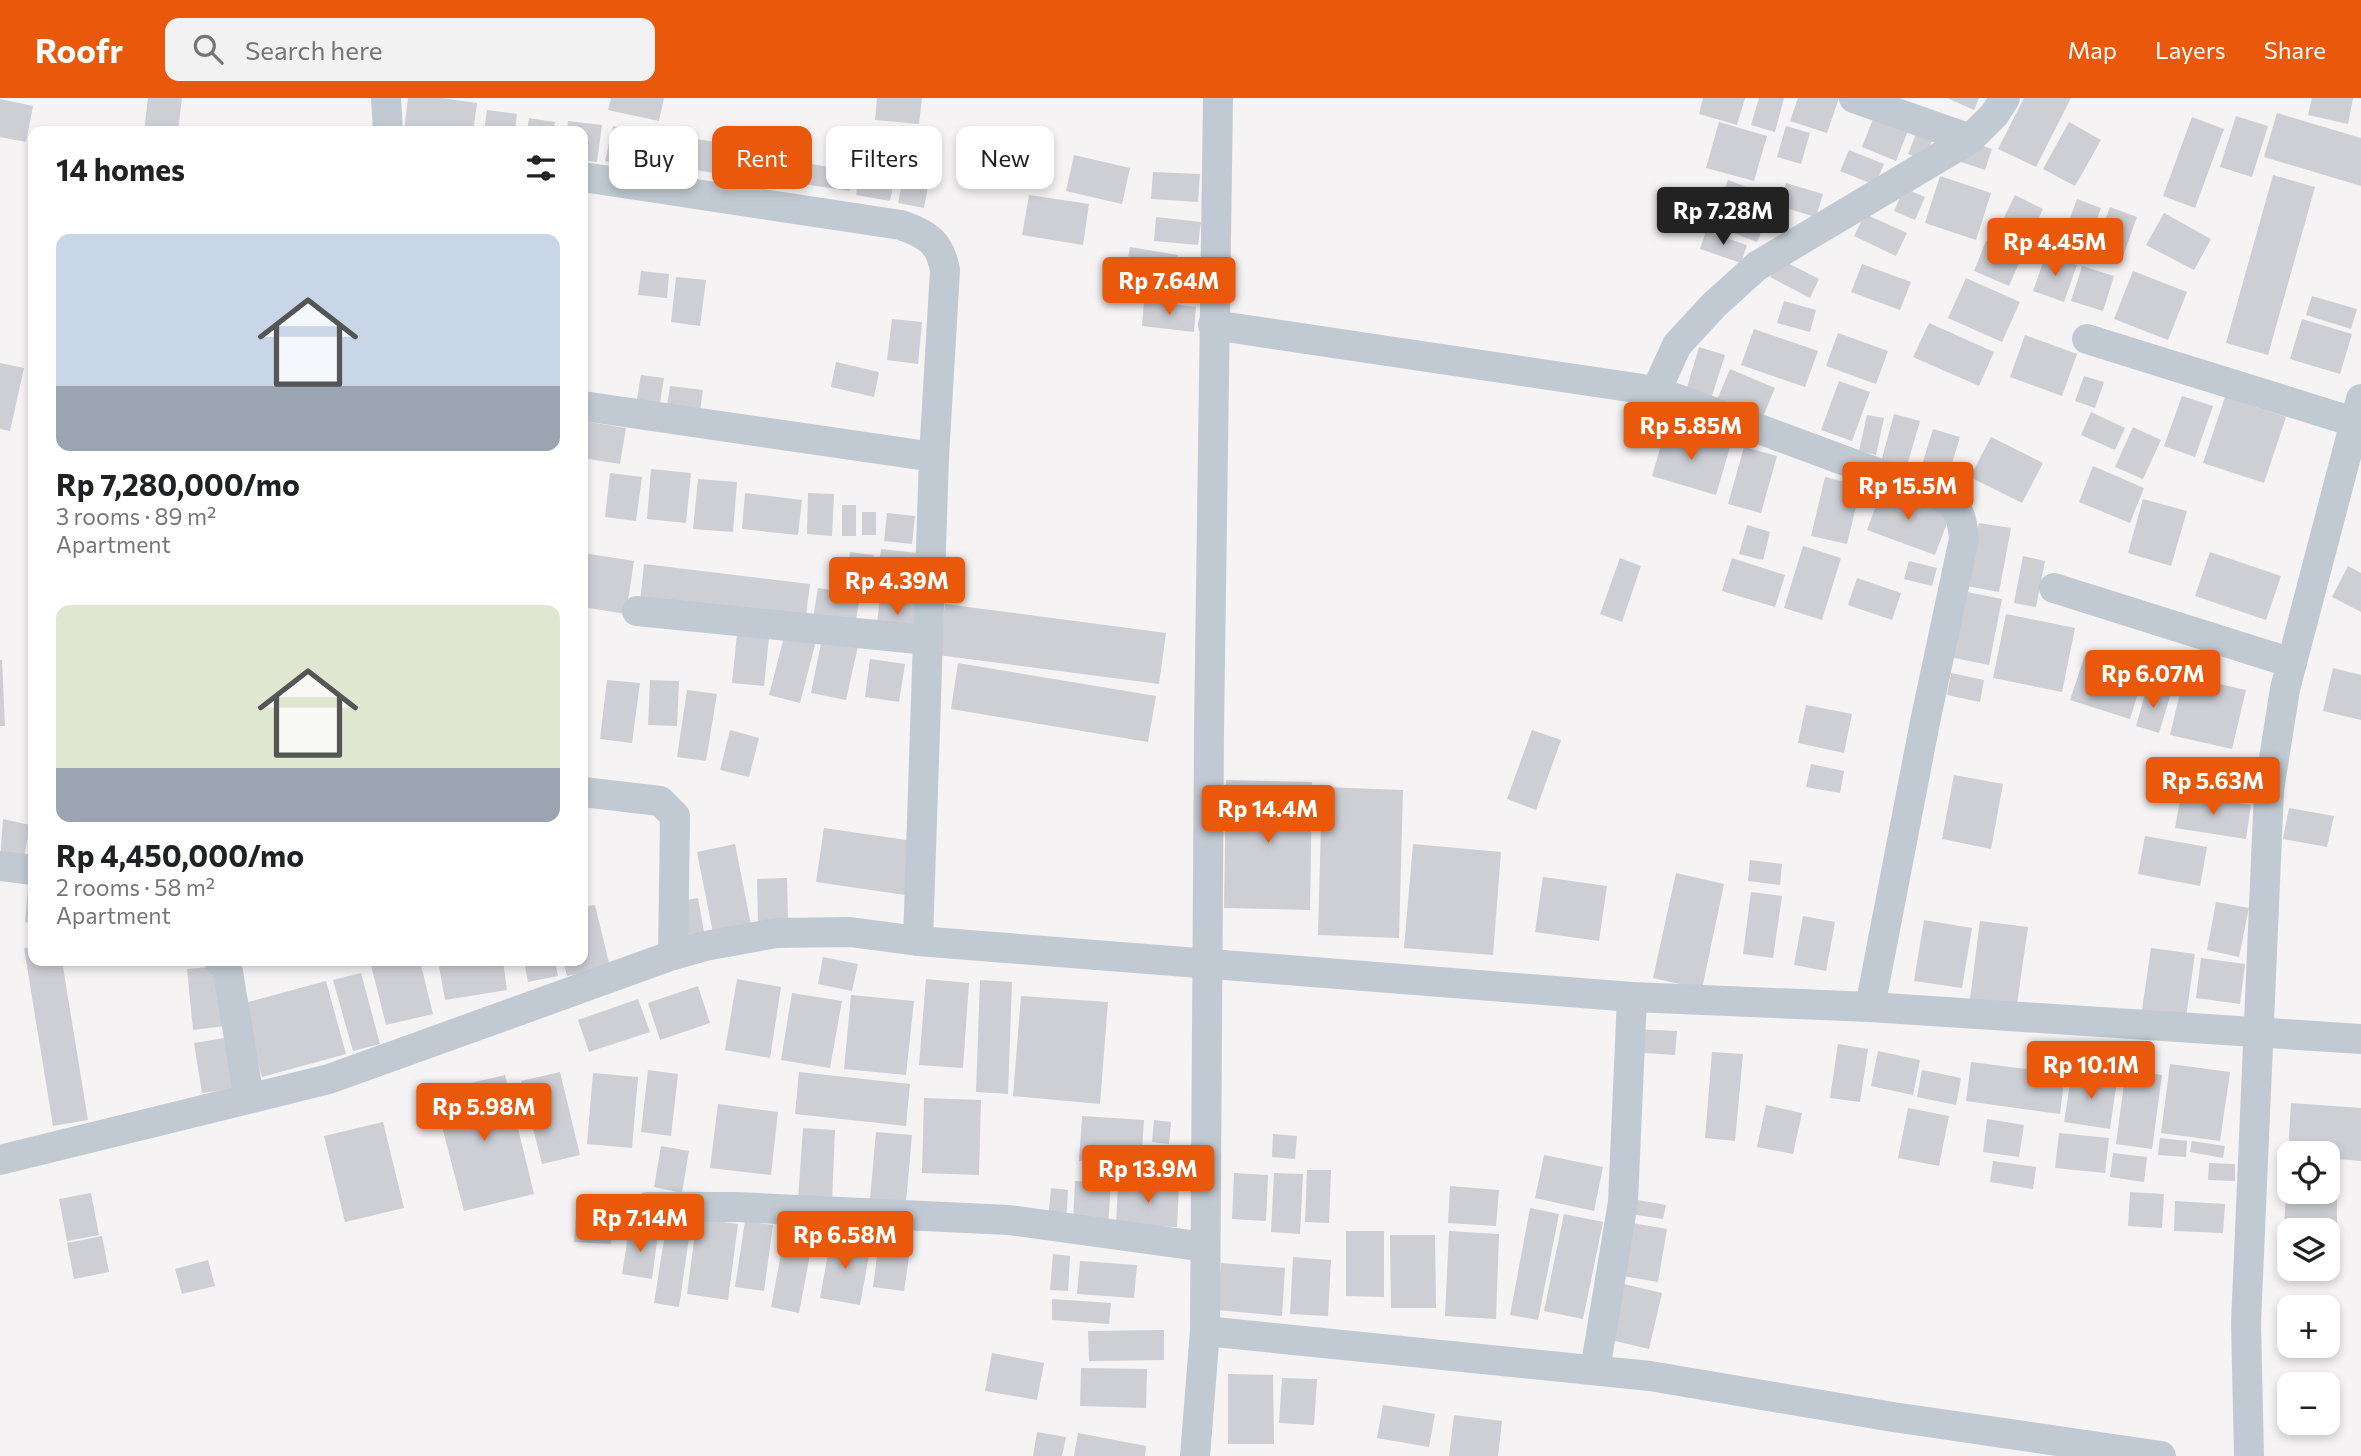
<!DOCTYPE html>
<meta charset="utf-8">
<style>
:root{--surface:#fff;--page:#f2f2f2;--text:#202124;--muted:#757577;--accent:#ea580c}
body{margin:0;font-family:Commissioner,sans-serif;background:var(--page);color:var(--text);height:100vh;display:flex;flex-direction:column;font-size:26px;white-space:nowrap}
*{box-sizing:border-box;margin:0}
p{font-size:23px;color:var(--muted)}
.icon{flex:none;width:38px;height:38px;fill:none;stroke:currentColor;stroke-width:2;stroke-linecap:round;stroke-linejoin:round}
.map{position:relative;flex:1;overflow:hidden}
.sheet{position:absolute;left:28px;top:28px;width:560px;height:840px;display:flex;flex-direction:column;background:var(--surface);border-radius:14px;box-shadow:0 4px 10px #0003}
.sheet>*{flex:none}
.banner{position:absolute;left:609px;top:28px;width:665px;height:63px;display:flex;gap:14px}
.fabs{position:absolute;left:2277px;top:1043px;display:grid;gap:14px}
.fabs a{display:grid;place-items:center;width:63px;height:63px;border-radius:14px;background:var(--surface);box-shadow:0 4px 10px #0003;font-size:35px}
.price{position:absolute;translate:-50% -60px;padding:0 16px;border-radius:7px;background:var(--accent);color:#fff;font-size:23px;line-height:46px;filter:drop-shadow(0 2px 4px #0008)}
.price::after{content:'';position:absolute;left:50%;top:42px;width:21px;height:16px;margin-left:-10px;background:inherit;clip-path:polygon(0 0,100% 0,50% 100%)}
.price.on{background:#222;color:#fff}
ul{padding:0;list-style:none}
li{display:grid;align-content:center;gap:14px;height:371px;padding:0 28px}
li span{display:grid;place-items:center;height:217px;border-radius:14px;color:#555}
li>.icon{margin-inline-start:auto}
span .icon{width:126px;height:126px;fill:#fffc;stroke-width:1}
li b{font-size:30px}
h2{display:flex;justify-content:space-between;align-items:center;height:84px;padding:0 28px;font-size:30px}
.tag{padding:0 24px;border-radius:14px;background:var(--surface);box-shadow:0 4px 10px #0003;font-size:24px;line-height:63px}
.tag.on{background:var(--accent);color:#fff}
header{display:flex;align-items:center;gap:42px;box-sizing:border-box;height:98px;padding:0 35px;background:var(--accent);color:#fff}
header strong{font-size:33px}
nav{display:flex;gap:38px;margin-inline-start:auto;font-size:24px}
.search{width:490px;height:63px;background:var(--page);display:flex;align-items:center;gap:18px;box-sizing:border-box;padding:0 24px;border-radius:14px;color:var(--muted);font-size:26px}
.map>svg:first-child{display:block}
</style>
<header>
<strong>Roofr</strong>
<div class="search"><svg class="icon" aria-label="search" viewBox="0 0 24 24"><circle cx="10" cy="10" r="6"/><path d="M15 15l6 6"/></svg>Search here</div>
<nav><a>Map</a><a>Layers</a><a>Share</a></nav>
</header>
<div class="map">
<svg width="2361" height="1358" viewBox="0 0 2361 1358">
<rect width="100%" height="100%" fill="#f5f3f3"/>
<g fill="#cdcfd5">
<polygon points="148,0 182,0 178,33 144,33"/>
<polygon points="408,0 440,0 477,5 473,33 404,33"/>
<polygon points="611,0 664,0 659,23 608,12"/>
<polygon points="877,0 922,0 919,26 875,22"/>
<polygon points="1703,0 1745,0 1737,27 1699,16"/>
<polygon points="1759,0 1784,0 1775,34 1751,27"/>
<polygon points="1798,0 1839,0 1827,35 1790,23"/>
<polygon points="1947,0 1979,0 1974,12"/>
<polygon points="2024,0 2071,0 2036,69 1998,51"/>
<polygon points="2312,0 2353,0 2348,26 2308,17"/>
<polygon points="0,1 33,8 26,44 0,39"/>
<polygon points="1877,11 1911,25 1896,63 1862,49"/>
<polygon points="487,12 517,16 515,33 484,33"/>
<polygon points="2277,15 2361,40 2361,88 2264,59"/>
<polygon points="2236,18 2268,28 2252,79 2220,69"/>
<polygon points="2192,19 2224,31 2195,110 2163,98"/>
<polygon points="529,20 555,24 553,33 527,33"/>
<polygon points="568,23 602,27 597,64 583,62 583,33 567,33"/>
<polygon points="1719,24 1767,38 1754,83 1706,70"/>
<polygon points="2069,24 2101,42 2075,88 2043,71"/>
<polygon points="613,28 654,37 646,72 605,63"/>
<polygon points="1786,28 1810,35 1801,66 1777,59"/>
<polygon points="1918,31 1934,37 1925,62 1908,56"/>
<polygon points="990,34 1048,48 1039,86 981,72"/>
<polygon points="670,37 742,48 738,79 666,67"/>
<polygon points="1968,43 1992,51 1985,72 1961,64"/>
<polygon points="1849,52 1884,66 1875,87 1840,73"/>
<polygon points="1074,57 1130,70 1122,106 1066,93"/>
<polygon points="799,64 853,73 850,93 796,85"/>
<polygon points="861,66 896,73 890,103 856,97"/>
<polygon points="1153,74 1200,76 1198,104 1151,101"/>
<polygon points="2273,77 2315,89 2268,257 2226,245"/>
<polygon points="903,78 929,83 924,110 898,105"/>
<polygon points="1940,78 1991,95 1976,142 1925,125"/>
<polygon points="1728,82 1775,100 1757,144 1710,126"/>
<polygon points="1786,85 1823,96 1816,119 1779,108"/>
<polygon points="1904,90 1925,99 1915,122 1894,113"/>
<polygon points="1029,97 1089,106 1083,147 1022,137"/>
<polygon points="2015,97 2043,111 2022,152 1995,138"/>
<polygon points="2077,101 2101,110 2090,140 2066,131"/>
<polygon points="2110,109 2137,119 2123,158 2096,148"/>
<polygon points="2164,115 2211,141 2194,172 2146,147"/>
<polygon points="1865,116 1907,135 1896,158 1854,138"/>
<polygon points="1156,119 1201,124 1198,147 1154,143"/>
<polygon points="1706,133 1747,147 1741,165 1700,151"/>
<polygon points="1986,143 2022,158 2009,188 1974,173"/>
<polygon points="1130,149 1178,157 1171,197 1123,189"/>
<polygon points="2046,156 2077,167 2064,204 2033,193"/>
<polygon points="1780,161 1819,181 1810,200 1770,179"/>
<polygon points="1862,166 1911,184 1900,212 1851,194"/>
<polygon points="2082,168 2114,178 2103,213 2071,203"/>
<polygon points="641,173 669,176 667,200 638,197"/>
<polygon points="2133,173 2187,194 2168,242 2114,221"/>
<polygon points="676,179 706,182 700,228 671,224"/>
<polygon points="1966,180 2020,204 2002,244 1948,220"/>
<polygon points="2312,198 2357,211 2351,231 2306,217"/>
<polygon points="1144,203 1196,209 1194,234 1142,228"/>
<polygon points="1784,203 1816,212 1810,234 1777,225"/>
<polygon points="892,221 922,224 918,266 887,262"/>
<polygon points="2302,221 2352,236 2340,276 2290,261"/>
<polygon points="1929,225 1994,254 1979,288 1913,259"/>
<polygon points="1754,231 1818,253 1805,289 1741,267"/>
<polygon points="1838,235 1888,253 1876,286 1826,268"/>
<polygon points="2025,237 2077,256 2062,298 2010,279"/>
<polygon points="1699,249 1725,257 1711,301 1686,293"/>
<polygon points="836,264 879,274 874,299 831,289"/>
<polygon points="0,265 24,270 10,333 0,331"/>
<polygon points="1730,271 1775,290 1762,321 1717,302"/>
<polygon points="641,277 664,280 659,311 636,307"/>
<polygon points="2084,278 2104,284 2095,310 2075,303"/>
<polygon points="1839,283 1870,294 1852,343 1821,332"/>
<polygon points="670,288 703,292 699,320 666,315"/>
<polygon points="2182,298 2213,308 2195,359 2164,348"/>
<polygon points="2225,299 2286,319 2264,385 2203,365"/>
<polygon points="2091,314 2125,330 2115,352 2081,337"/>
<polygon points="1894,316 1920,323 1906,371 1881,364"/>
<polygon points="1867,317 1884,320 1876,357 1859,353"/>
<polygon points="583,323 626,330 620,366 583,360"/>
<polygon points="2133,329 2161,342 2143,381 2115,369"/>
<polygon points="1666,330 1730,349 1716,397 1652,378"/>
<polygon points="1933,331 1960,339 1945,388 1918,380"/>
<polygon points="1991,339 2043,365 2022,405 1970,379"/>
<polygon points="1744,349 1777,358 1761,415 1728,406"/>
<polygon points="2093,368 2144,390 2130,425 2079,404"/>
<polygon points="651,371 691,375 686,425 647,421"/>
<polygon points="610,375 642,379 636,423 605,419"/>
<polygon points="1825,379 1861,388 1847,446 1811,438"/>
<polygon points="698,381 737,384 733,434 693,431"/>
<polygon points="1882,392 1950,417 1935,457 1867,432"/>
<polygon points="745,395 802,402 798,437 742,431"/>
<polygon points="808,395 834,396 832,438 807,436"/>
<polygon points="2143,401 2187,413 2171,468 2128,455"/>
<rect x="842" y="407" width="14" height="31"/>
<rect x="862" y="414" width="14" height="23"/>
<polygon points="887,415 915,418 912,446 884,443"/>
<polygon points="1979,425 2011,430 1999,494 1967,488"/>
<polygon points="1747,427 1770,434 1763,462 1739,456"/>
<polygon points="1803,448 1841,460 1822,522 1784,510"/>
<polygon points="881,451 918,455 914,488 876,483"/>
<polygon points="850,454 874,457 871,481 847,478"/>
<polygon points="2210,454 2281,478 2266,522 2195,498"/>
<polygon points="583,455 634,463 626,516 583,509"/>
<polygon points="2023,458 2045,463 2036,509 2014,505"/>
<polygon points="1620,460 1641,468 1622,524 1600,516"/>
<polygon points="1732,460 1785,477 1775,509 1722,493"/>
<polygon points="1909,463 1937,470 1932,488 1904,481"/>
<polygon points="644,466 810,486 805,525 640,504"/>
<polygon points="2348,468 2361,475 2361,514 2332,499"/>
<polygon points="1857,480 1901,495 1892,522 1848,507"/>
<polygon points="818,490 860,497 855,527 813,520"/>
<polygon points="1962,493 2002,501 1989,567 1949,559"/>
<polygon points="880,499 918,504 913,539 876,535"/>
<polygon points="945,506 1166,535 1159,586 938,557"/>
<polygon points="2006,516 2075,530 2062,594 1993,580"/>
<polygon points="785,535 816,543 800,605 769,597"/>
<polygon points="737,536 769,540 764,588 732,585"/>
<polygon points="822,540 858,548 846,602 811,595"/>
<polygon points="2085,557 2144,576 2130,621 2070,602"/>
<polygon points="870,561 905,566 899,604 865,599"/>
<polygon points="0,562 2,562 5,628 0,628"/>
<polygon points="958,565 1156,598 1148,644 951,611"/>
<polygon points="2333,570 2361,577 2361,622 2323,613"/>
<polygon points="1951,575 1984,582 1980,604 1947,597"/>
<polygon points="2184,578 2246,592 2232,651 2170,637"/>
<polygon points="607,582 640,585 632,645 600,641"/>
<polygon points="650,582 679,583 677,628 648,627"/>
<polygon points="2147,589 2171,595 2159,635 2136,628"/>
<polygon points="687,592 717,596 706,663 677,659"/>
<polygon points="1806,607 1852,616 1844,655 1798,645"/>
<polygon points="730,632 759,640 749,679 720,672"/>
<polygon points="1532,632 1561,642 1536,712 1507,701"/>
<polygon points="1811,666 1844,673 1840,695 1806,689"/>
<polygon points="1954,677 2003,686 1991,751 1942,741"/>
<polygon points="1226,682 1312,684 1310,812 1224,810"/>
<polygon points="1322,689 1403,692 1399,840 1318,837"/>
<polygon points="2181,696 2251,707 2246,741 2175,730"/>
<polygon points="2289,710 2334,718 2327,749 2283,741"/>
<polygon points="3,721 30,727 23,765 0,761"/>
<polygon points="824,730 913,743 905,797 816,784"/>
<polygon points="2145,738 2207,749 2200,788 2138,776"/>
<polygon points="735,746 751,827 713,835 697,754"/>
<polygon points="1413,746 1501,754 1493,857 1404,850"/>
<polygon points="1750,762 1782,766 1780,787 1748,783"/>
<polygon points="1676,775 1724,786 1702,891 1653,880"/>
<polygon points="1543,779 1607,788 1599,843 1535,834"/>
<polygon points="787,780 788,823 758,823 757,781"/>
<polygon points="28,790 33,790 33,825 25,824"/>
<polygon points="1751,794 1782,798 1773,860 1743,856"/>
<polygon points="698,800 705,839 688,842 681,803"/>
<polygon points="2216,804 2249,810 2239,859 2207,852"/>
<polygon points="595,807 610,869 567,878 563,863 583,863 583,809"/>
<polygon points="1803,818 1835,824 1826,873 1794,867"/>
<polygon points="1924,822 1972,830 1962,890 1914,883"/>
<polygon points="1980,823 2028,829 2017,906 1970,901"/>
<polygon points="33,849 33,863 62,863 88,1022 53,1028 24,850"/>
<polygon points="2151,850 2195,856 2186,919 2142,912"/>
<polygon points="823,859 858,866 852,893 818,886"/>
<polygon points="2201,860 2245,866 2240,906 2196,900"/>
<polygon points="370,863 420,863 433,916 386,927"/>
<polygon points="438,863 503,863 507,892 445,902"/>
<polygon points="524,863 555,863 558,878 528,884"/>
<polygon points="220,868 225,928 193,932 187,871"/>
<polygon points="361,875 380,946 353,953 333,882"/>
<polygon points="737,881 781,889 770,960 725,952"/>
<polygon points="926,881 969,885 963,970 919,967"/>
<polygon points="980,882 1012,884 1008,996 976,994"/>
<polygon points="326,883 346,956 262,979 241,906"/>
<polygon points="698,888 710,925 660,942 648,905"/>
<polygon points="792,895 842,903 830,970 781,962"/>
<polygon points="851,897 914,903 906,977 844,971"/>
<polygon points="1021,898 1108,904 1100,1006 1013,998"/>
<polygon points="638,901 650,934 589,954 578,922"/>
<polygon points="1631,931 1677,933 1675,957 1630,954"/>
<polygon points="231,939 239,990 202,995 194,945"/>
<polygon points="1838,946 1868,951 1860,1004 1830,1000"/>
<polygon points="1878,953 1920,962 1913,997 1871,988"/>
<polygon points="1712,954 1743,956 1735,1043 1705,1040"/>
<polygon points="1971,964 2065,976 2060,1016 1966,1003"/>
<polygon points="2170,966 2230,974 2220,1043 2161,1035"/>
<polygon points="2126,971 2162,977 2152,1051 2116,1046"/>
<polygon points="648,972 678,976 671,1038 641,1034"/>
<polygon points="1922,972 1961,980 1956,1007 1917,999"/>
<polygon points="560,974 580,1057 542,1066 521,983"/>
<polygon points="799,974 910,986 906,1028 795,1016"/>
<polygon points="2072,974 2117,982 2110,1031 2064,1024"/>
<polygon points="593,975 638,979 632,1050 587,1046"/>
<polygon points="505,977 534,1096 464,1113 433,994"/>
<polygon points="924,1000 981,1002 979,1077 922,1075"/>
<polygon points="2291,1005 2361,1010 2361,1063 2337,1061 2337,1132 2284,1128 2287,1081 2289,1094 2328,1094 2328,1055 2288,1055"/>
<polygon points="718,1006 778,1014 771,1077 710,1070"/>
<polygon points="1766,1007 1802,1015 1793,1056 1757,1049"/>
<polygon points="1908,1010 1949,1018 1939,1068 1898,1060"/>
<polygon points="1082,1018 1144,1022 1141,1067 1079,1063"/>
<polygon points="1987,1021 2024,1027 2019,1059 1983,1054"/>
<polygon points="1154,1022 1171,1024 1169,1046 1152,1044"/>
<polygon points="383,1024 404,1110 345,1124 324,1038"/>
<polygon points="803,1030 835,1032 832,1104 798,1102"/>
<polygon points="876,1034 912,1037 906,1104 870,1101"/>
<polygon points="2059,1035 2109,1040 2105,1075 2055,1070"/>
<polygon points="1273,1036 1297,1038 1295,1061 1272,1059"/>
<polygon points="2160,1040 2187,1043 2186,1059 2158,1057"/>
<polygon points="2192,1043 2225,1048 2223,1060 2190,1054"/>
<polygon points="661,1048 689,1053 682,1095 654,1089"/>
<polygon points="2113,1055 2147,1059 2144,1084 2110,1079"/>
<polygon points="1544,1057 1603,1069 1594,1113 1535,1100"/>
<polygon points="1993,1063 2036,1069 2033,1091 1990,1084"/>
<polygon points="2209,1065 2235,1066 2235,1083 2208,1082"/>
<polygon points="1307,1072 1331,1072 1329,1125 1305,1124"/>
<polygon points="1234,1075 1268,1077 1266,1123 1232,1121"/>
<polygon points="1274,1075 1303,1076 1300,1136 1271,1134"/>
<polygon points="1075,1083 1111,1085 1108,1127 1073,1125"/>
<polygon points="1118,1085 1179,1087 1177,1129 1116,1127"/>
<polygon points="1450,1088 1499,1092 1496,1128 1448,1125"/>
<polygon points="1051,1090 1068,1092 1066,1124 1048,1122"/>
<polygon points="2130,1094 2164,1096 2162,1130 2128,1128"/>
<polygon points="91,1095 99,1137 67,1143 59,1101"/>
<polygon points="1632,1101 1666,1107 1663,1121 1630,1116"/>
<polygon points="577,1103 615,1106 611,1146 574,1144"/>
<polygon points="2175,1103 2225,1106 2223,1135 2174,1133"/>
<polygon points="1530,1110 1559,1116 1538,1222 1510,1217"/>
<polygon points="1564,1116 1603,1124 1583,1221 1544,1213"/>
<polygon points="697,1120 738,1126 728,1202 687,1196"/>
<polygon points="745,1123 773,1127 764,1193 735,1189"/>
<polygon points="1632,1125 1667,1131 1658,1184 1623,1178"/>
<polygon points="666,1129 690,1133 679,1209 654,1205"/>
<polygon points="786,1129 814,1135 799,1215 771,1209"/>
<polygon points="629,1132 658,1136 652,1181 622,1176"/>
<polygon points="1346,1133 1384,1133 1384,1199 1346,1198"/>
<polygon points="1449,1133 1499,1136 1496,1221 1445,1218"/>
<polygon points="880,1135 912,1139 904,1193 873,1189"/>
<polygon points="1390,1137 1435,1137 1436,1210 1391,1210"/>
<polygon points="102,1138 109,1174 74,1181 67,1145"/>
<polygon points="831,1139 871,1146 860,1207 820,1200"/>
<polygon points="1053,1156 1070,1158 1068,1193 1050,1192"/>
<polygon points="1293,1159 1331,1162 1328,1218 1290,1216"/>
<polygon points="208,1162 215,1188 182,1196 175,1171"/>
<polygon points="1080,1163 1137,1167 1134,1200 1077,1196"/>
<polygon points="1221,1165 1285,1170 1282,1218 1217,1212"/>
<polygon points="1624,1186 1662,1195 1649,1251 1611,1242"/>
<polygon points="1052,1201 1111,1205 1109,1226 1052,1222"/>
<polygon points="1164,1232 1164,1262 1089,1263 1088,1233"/>
<polygon points="992,1255 1044,1265 1037,1302 985,1293"/>
<polygon points="1081,1270 1147,1271 1146,1310 1080,1308"/>
<polygon points="1228,1276 1273,1277 1274,1346 1228,1346"/>
<polygon points="1282,1280 1317,1281 1314,1327 1279,1325"/>
<polygon points="1383,1307 1435,1316 1429,1349 1377,1340"/>
<polygon points="1454,1317 1502,1323 1498,1358 1449,1358"/>
<polygon points="1037,1334 1066,1339 1062,1358 1033,1358"/>
<polygon points="1078,1335 1146,1348 1145,1358 1074,1358"/>
</g>
<g fill="none" stroke-linecap="round" stroke-linejoin="round">
<g stroke="#c1cad2" stroke-width="30">
<polyline points="386,0 388,33"/>
<polyline points="1854,0 1970,41"/>
<path d="M583 79 901 127C927 136 940 144 945 172L934 359 918 843"/>
<polyline points="1213,227 1656,293"/>
<polyline points="2087,241 2354,324"/>
<polyline points="583,308 934,359"/>
<polyline points="2054,490 2292,565"/>
<polyline points="637,513 927,542"/>
<polyline points="583,694 660,703 675,718 673,857"/>
<polyline points="0,768 33,772"/>
<polyline points="219,863 226,868 228,874 249,1000"/>
<path d="M1870 909 1925 624 1964 441C1962 418 1960 410 1940 398L1656 293 1677 247 1714 207 1757 168 1970 41 1994 17 2005 0"/>
<polyline points="0,1062 329,981 673,857 705,848 776,835 850,834 918,843 1632,899 1870,909 2361,941"/>
<polyline points="648,1109 737,1109 1009,1122 1205,1149"/>
<polyline points="1205,1233 1650,1278 1893,1319 2161,1358"/>
<polyline points="1595,1272 1623,1104 1632,899"/>
<polyline points="1195,1358 1205,1233 1209,632 1218,0"/>
<polyline points="2249,1358 2246,1225 2269,692 2285,591 2361,301"/>
</g>
</g>
</svg>
<div class="fabs">
<a><svg class="icon" aria-label="locate" viewBox="0 0 24 24"><circle cx="12" cy="12" r="6"/><path d="M12 2v4M12 18v4M2 12h4M18 12h4"/></svg></a>
<a><svg class="icon" aria-label="layers" viewBox="0 0 24 24"><path d="M12 4l9 5-9 5-9-5zM3 14l9 5 9-5"/></svg></a>
<a>+</a>
<a>−</a>
</div>
<b class="price on" style="left:1723px;top:149px">Rp 7.28M</b>
<b class="price" style="left:2055px;top:180px">Rp 4.45M</b>
<b class="price" style="left:1169px;top:219px">Rp 7.64M</b>
<b class="price" style="left:1691px;top:364px">Rp 5.85M</b>
<b class="price" style="left:1908px;top:424px">Rp 15.5M</b>
<b class="price" style="left:897px;top:519px">Rp 4.39M</b>
<b class="price" style="left:2153px;top:612px">Rp 6.07M</b>
<b class="price" style="left:2213px;top:719px">Rp 5.63M</b>
<b class="price" style="left:1268px;top:747px">Rp 14.4M</b>
<b class="price" style="left:2091px;top:1003px">Rp 10.1M</b>
<b class="price" style="left:484px;top:1045px">Rp 5.98M</b>
<b class="price" style="left:1148px;top:1107px">Rp 13.9M</b>
<b class="price" style="left:640px;top:1156px">Rp 7.14M</b>
<b class="price" style="left:845px;top:1173px">Rp 6.58M</b>
<div class="banner">
<a class="tag">Buy</a>
<a class="tag on">Rent</a>
<a class="tag">Filters</a>
<a class="tag">New</a>
</div>
<section class="sheet">
<h2>14 homes<svg class="icon" aria-label="filters" viewBox="0 0 24 24"><path d="M4 7h16M4 17h16"/><circle cx="9" cy="7" r="2"/><circle cx="15" cy="17" r="2"/></svg></h2>
<ul>
<li><span style="background:linear-gradient(#c9d6e8 70%,#9aa5b1 0)"><svg class="icon" aria-label="home" viewBox="0 0 24 24"><path d="M3 11l9-7 9 7M6 9v11h12V9"/></svg></span><div><b>Rp 7,280,000/mo</b><p>3 rooms · 89 m²</p><p>Apartment</p></div></li>
<li><span style="background:linear-gradient(#dfe7d0 75%,#9aa5b1 0)"><svg class="icon" aria-label="home" viewBox="0 0 24 24"><path d="M3 11l9-7 9 7M6 9v11h12V9"/></svg></span><div><b>Rp 4,450,000/mo</b><p>2 rooms · 58 m²</p><p>Apartment</p></div></li>
</ul>
</section>
</div>
